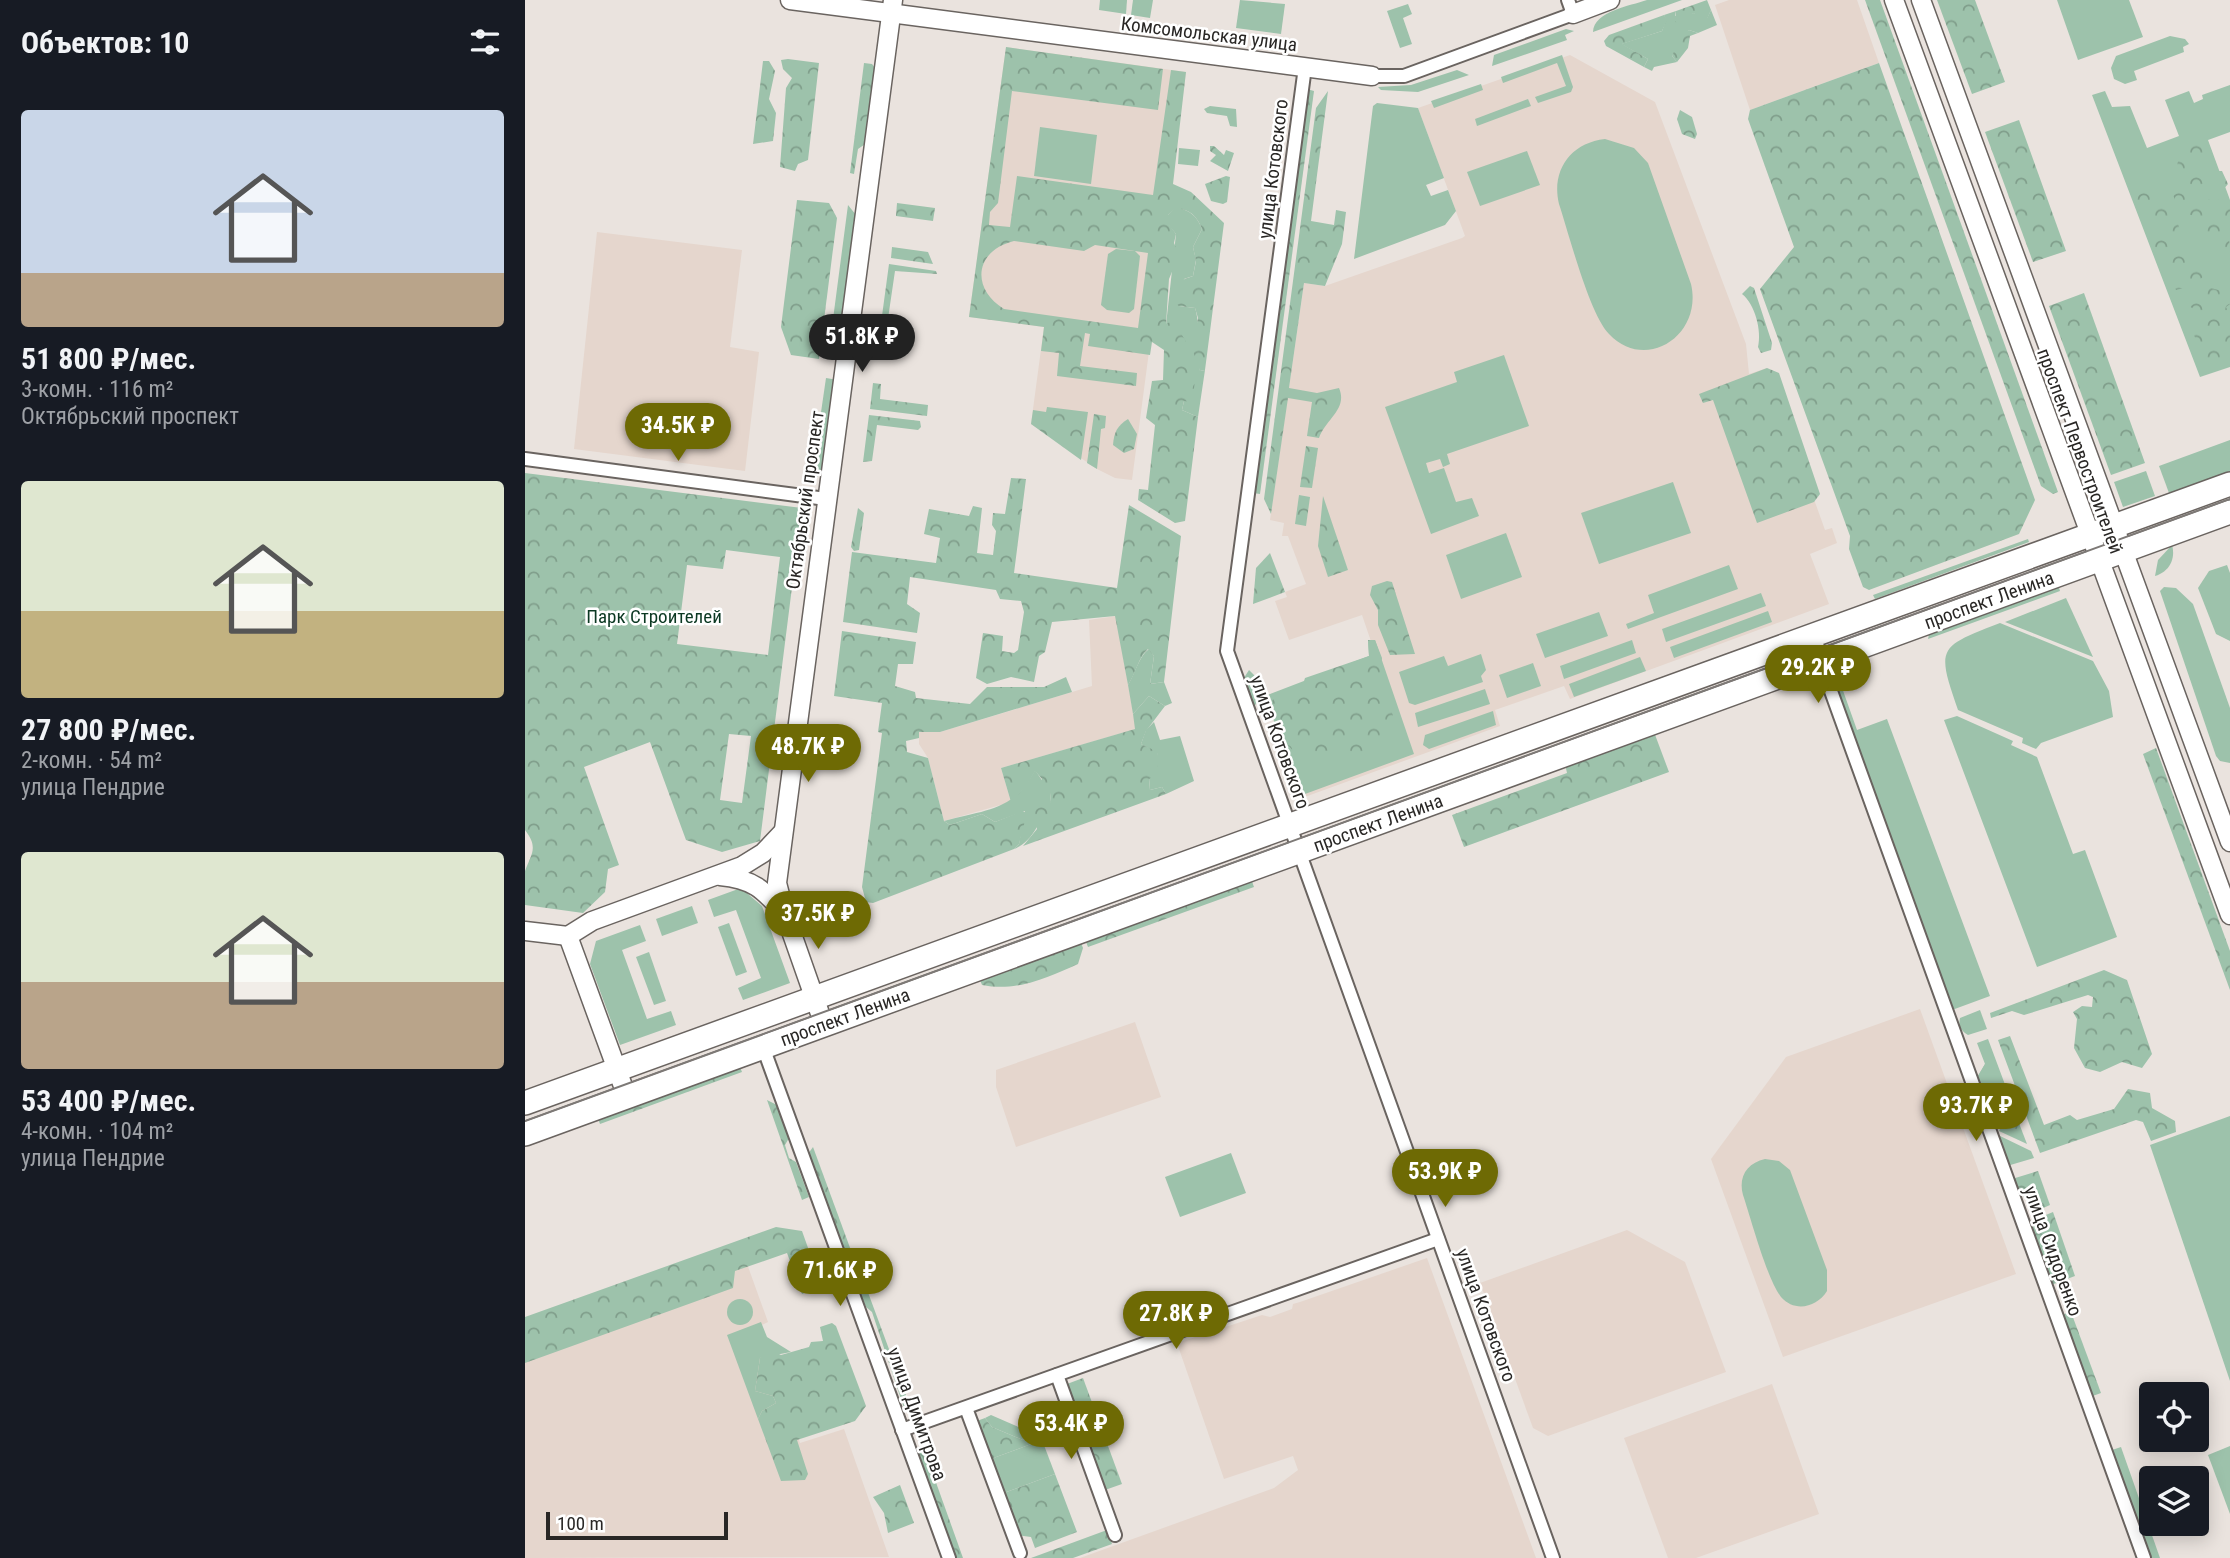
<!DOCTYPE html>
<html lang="ru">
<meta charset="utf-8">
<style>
:root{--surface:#171b24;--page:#242831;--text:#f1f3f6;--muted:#9ea1a6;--accent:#6e6a04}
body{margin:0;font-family:"Roboto Condensed",sans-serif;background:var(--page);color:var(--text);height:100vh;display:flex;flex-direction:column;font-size:26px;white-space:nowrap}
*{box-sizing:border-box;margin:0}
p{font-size:23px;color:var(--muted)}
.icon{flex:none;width:38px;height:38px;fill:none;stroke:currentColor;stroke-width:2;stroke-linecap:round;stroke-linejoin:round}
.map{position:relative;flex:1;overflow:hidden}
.side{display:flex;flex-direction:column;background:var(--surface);width:525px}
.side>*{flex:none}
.tools{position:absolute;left:1614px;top:1382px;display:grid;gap:14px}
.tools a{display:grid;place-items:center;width:70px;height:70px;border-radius:7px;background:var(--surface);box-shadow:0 4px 18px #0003;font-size:35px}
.scale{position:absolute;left:21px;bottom:18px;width:182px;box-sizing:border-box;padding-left:7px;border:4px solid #292725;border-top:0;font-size:19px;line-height:24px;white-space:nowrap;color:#292725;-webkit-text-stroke:5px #fff;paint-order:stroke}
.price{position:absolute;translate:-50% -60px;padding:0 16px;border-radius:24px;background:var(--accent);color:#fff;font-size:23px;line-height:46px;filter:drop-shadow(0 2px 4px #0008)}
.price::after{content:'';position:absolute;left:50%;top:42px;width:21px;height:16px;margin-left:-10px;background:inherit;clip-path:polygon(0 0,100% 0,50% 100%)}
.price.current{background:#222;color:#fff}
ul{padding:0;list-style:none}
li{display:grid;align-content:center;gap:14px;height:371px;padding:0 21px}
li span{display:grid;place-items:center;height:217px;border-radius:7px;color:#555}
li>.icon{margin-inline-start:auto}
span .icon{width:126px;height:126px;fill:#fffc;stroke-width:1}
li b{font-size:30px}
h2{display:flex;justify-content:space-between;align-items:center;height:84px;padding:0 21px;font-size:30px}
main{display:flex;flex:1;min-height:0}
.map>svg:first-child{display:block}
</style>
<main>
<section class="side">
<h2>Объектов: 10<svg class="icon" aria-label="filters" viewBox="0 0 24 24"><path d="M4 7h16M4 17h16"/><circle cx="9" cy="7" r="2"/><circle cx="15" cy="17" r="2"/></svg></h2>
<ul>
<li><span style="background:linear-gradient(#c9d6e8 75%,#b9a48a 0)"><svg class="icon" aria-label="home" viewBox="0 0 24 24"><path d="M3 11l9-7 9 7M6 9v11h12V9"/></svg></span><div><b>51 800 ₽/мес.</b><p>3-комн. · 116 m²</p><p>Октябрьский проспект</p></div></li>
<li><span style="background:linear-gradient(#dfe7d0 60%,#c2b280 0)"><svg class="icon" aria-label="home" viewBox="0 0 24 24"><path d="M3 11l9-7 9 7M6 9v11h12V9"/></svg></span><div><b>27 800 ₽/мес.</b><p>2-комн. · 54 m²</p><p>улица Пендрие</p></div></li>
<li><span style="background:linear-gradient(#dfe7d0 60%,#b9a48a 0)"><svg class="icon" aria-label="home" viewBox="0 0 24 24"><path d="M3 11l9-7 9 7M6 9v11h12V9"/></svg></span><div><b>53 400 ₽/мес.</b><p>4-комн. · 104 m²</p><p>улица Пендрие</p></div></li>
</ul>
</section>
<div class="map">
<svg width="1705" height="1558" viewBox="0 0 1705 1558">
<defs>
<pattern id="forest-crowns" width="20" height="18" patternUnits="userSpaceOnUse" patternTransform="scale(1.75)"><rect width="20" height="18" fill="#9dc2ab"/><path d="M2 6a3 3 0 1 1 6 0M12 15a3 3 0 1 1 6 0" fill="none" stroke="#809e8b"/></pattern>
</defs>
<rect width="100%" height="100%" fill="#eae3de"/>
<g fill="#e5d6cd">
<polygon points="1204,0 1332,0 1354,63 1225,110 1190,5"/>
<polygon points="481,47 661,72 607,480 590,478 572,469 506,424 519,327 444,317"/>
<polygon points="1045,55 1130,102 1221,344 1224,374 1242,368 1300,530 1307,528 1312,543 1285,554 1304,604 1045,699 1039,686 970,710 975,726 777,798 740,696 852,659 837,615 764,640 750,601 762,597 760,592 781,584 763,536 757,536 759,523 745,520 779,283 800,286 937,238 940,236 893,108"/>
<polygon points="72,232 217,250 205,347 234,352 220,471 49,449"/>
<polygon points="591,616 611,729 476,768 486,802 419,821 403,758 394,744 394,732 415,732 567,686 564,620"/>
<polygon points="1395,1009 1491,1274 1258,1357 1186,1159 1261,1057"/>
<polygon points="610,1022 636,1097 491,1147 471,1087 471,1070"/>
<polygon points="1102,1230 1160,1262 1201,1372 1023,1436 1008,1428 955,1283"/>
<polygon points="902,1258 1011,1558 555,1558 749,1488 773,1470 768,1456 699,1479 652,1343 737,1315 745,1317 767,1309 768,1304 775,1302"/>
<polygon points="221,1261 243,1322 235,1326 275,1443 319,1429 364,1557 0,1558 0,1340"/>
<polygon points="1247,1384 1294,1514 1171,1558 1143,1558 1099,1438"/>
</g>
<g fill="#9dc2ab">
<polygon points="575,0 602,0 601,14 574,10"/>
<polygon points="608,0 628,0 625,18 606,15"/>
<polygon points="715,0 760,4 756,34 711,28"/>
<path d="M1122 0H1157L1068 32C1069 11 1105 6 1122 0Z"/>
<polygon points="1532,0 1604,0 1618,37 1553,60"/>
<polygon points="883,4 887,14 878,18 887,44 875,48 862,11"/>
<polygon points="1186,10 1192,25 1173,33 1164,30 1147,56 1152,62 1129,67 1127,71 1119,67 1123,59 1096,44 1137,31 1141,20 1139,15 1151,11 1150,16 1169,13 1182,18"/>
<polygon points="1041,29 1049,31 1040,35 1042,40 967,66 969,55"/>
<polygon points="1645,36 1660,39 1664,44 1658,47 1659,52 1609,71 1612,80 1600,84 1589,79 1586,68 1591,56"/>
<polygon points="1037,55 1048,87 1046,92 1013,103 1010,97 1041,86 1032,63 978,83 976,77"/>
<polygon points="932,70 944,75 893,92 856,90 853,87 886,85"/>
<polygon points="956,84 958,90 909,108 906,101"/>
<polygon points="1705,85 1705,132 1683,140 1705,200 1705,367 1675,377 1567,95 1580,91 1587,107 1605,106 1622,148 1654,136 1640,100 1664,91 1669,103 1678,99 1677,95"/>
<polygon points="1003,99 1006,106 952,126 950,119"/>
<polygon points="852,103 893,108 919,178 901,185 906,196 923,190 931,211 920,225 829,259 848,106"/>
<polygon points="515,127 572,135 566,184 509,176"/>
<path d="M1080 139 1109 148 1123 163 1166 284C1178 335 1121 373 1084 334 1064 313 1044 234 1034 204 1026 171 1045 143 1080 139Z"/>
<polygon points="654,148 675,150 673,166 653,164"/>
<polygon points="1002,151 1015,185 955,206 942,172"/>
<polygon points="323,205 331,215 316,325 310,328 305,342"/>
<path d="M650 207C665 210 672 216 677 229L668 247 671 260 668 276 659 279 654 306 670 308C675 322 673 354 675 371L680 370 673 417 657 410 659 401 641 325 651 234 642 223 643 215Z"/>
<polygon points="591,249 610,251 615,256 609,309 604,313 582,310 576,305 583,254"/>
<polygon points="979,355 1004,426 922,454 925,464 918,467 915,459 901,463 904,473 919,468 931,502 947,498 954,516 906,534 860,407 932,382 929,372"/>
<polygon points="301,378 313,380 300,472 290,478 287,474"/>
<polygon points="1705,440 1705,471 1644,493 1634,466"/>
<polygon points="1621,471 1630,496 1598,507 1589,482"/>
<polygon points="1148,482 1166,533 1074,564 1056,513"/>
<polygon points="981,533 997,577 936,599 921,555"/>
<polygon points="1503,539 1504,542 1350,599 1348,595"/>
<path d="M1647 545C1651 559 1644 572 1630 576L1633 560Z"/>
<polygon points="1204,565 1213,589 1103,629 1101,624 1129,613 1123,595"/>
<polygon points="1702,565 1705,573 1705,641 1691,634 1673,588 1684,571"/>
<polygon points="1533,584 1535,591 1403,639 1405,630"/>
<polygon points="1639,587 1651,588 1668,604 1705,708 1705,763 1695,761 1691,756 1635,591"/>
<polygon points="1236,593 1241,606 1141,642 1137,629"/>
<polygon points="1541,598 1568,657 1480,622"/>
<polygon points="1243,611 1247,622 1149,658 1145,647"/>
<polygon points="1074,612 1083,636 1020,658 1011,634"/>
<path d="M1475 623 1568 661 1584 691 1588 717 1516 743 1511 749 1497 743 1498 738 1433 710C1411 647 1413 647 1475 623Z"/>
<polygon points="843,640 850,640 889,754 780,794 774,791 740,696 844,656"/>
<polygon points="1107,640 1111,653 1039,679 1035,666"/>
<path d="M624 649 629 656 625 684 639 682 647 703 640 706 624 696 608 714 603 685C610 674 614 656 624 649Z"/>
<polygon points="956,654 961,670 956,676 958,682 890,705 884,703 874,672 919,656 923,666"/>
<polygon points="1115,657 1121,671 1049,697 1044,684"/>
<polygon points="1008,663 1016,686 982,698 974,675"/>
<polygon points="1316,685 1332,730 1362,719 1465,996 1427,1010 1311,686"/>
<polygon points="960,689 965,704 893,727 890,713"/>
<polygon points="968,711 971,725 904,749 898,745 900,735"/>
<polygon points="1432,716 1488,741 1486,745 1512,757 1548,854 1560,850 1592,937 1512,967 1419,720"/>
<polygon points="629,722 635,740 655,736 669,781 641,794 637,787 625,790 624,778 633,753 616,744 621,730"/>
<path d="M510 770 525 792 526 802C515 818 509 842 489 849L494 844 500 811 470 822 457 814 425 825 419 821C461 809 488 812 510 770Z"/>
<polygon points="216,888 237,906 265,983 218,1000 213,988 236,978 211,910 189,917 183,900"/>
<polygon points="167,906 173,923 137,936 131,919"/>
<polygon points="204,923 222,972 211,976 193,927"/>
<polygon points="115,925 121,941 97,950 122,1019 146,1011 151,1025 95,1045 65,964 71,941"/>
<polygon points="124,952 141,1001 129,1005 111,957"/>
<path d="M1455 1010 1462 1029 1443 1035C1436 1031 1433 1026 1435 1018Z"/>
<polygon points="1463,1039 1485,1098 1470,1126 1450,1081 1460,1064 1452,1043"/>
<polygon points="1705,1116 1705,1381 1625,1145"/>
<polygon points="1473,1135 1506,1151 1509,1158 1482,1166"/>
<polygon points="706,1153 721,1193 655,1217 640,1177"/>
<path d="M1240 1159 1254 1161 1265 1170 1302 1270V1291C1292 1307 1270 1313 1256 1297 1242 1279 1226 1219 1218 1195 1213 1177 1222 1163 1240 1159Z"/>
<circle cx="215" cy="1312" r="13"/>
<polygon points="236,1322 242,1337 266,1352 235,1358 230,1391 248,1396 251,1403 237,1411 233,1419 202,1335"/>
<polygon points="466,1415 498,1429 512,1425 515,1434 498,1440 467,1427 460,1418"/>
<polygon points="517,1440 530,1474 476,1494 463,1460"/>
<polygon points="1705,1446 1705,1514 1683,1455"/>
<polygon points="1596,1447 1635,1558 1623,1558 1584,1451"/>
</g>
<g fill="url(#forest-crowns)" fill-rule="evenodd">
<polygon points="1182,0 1186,10 1182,19 1174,18 1169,13 1162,16 1158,23 1150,22 1151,11"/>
<polygon points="1340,0 1355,0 1533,492 1528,494 1516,486"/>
<polygon points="1412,0 1450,0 1480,82 1447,94"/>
<polygon points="1139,15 1142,20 1137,31 1097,44 1123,59 1119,67 1081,46 1079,41 1084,35"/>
<polygon points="1164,30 1173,33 1165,36 1163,48 1152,62 1147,56 1156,37"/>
<path d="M481 47 638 69 633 110 487 91 473 203 465 212 464 225 485 227 492 176 628 195 646 70 661 72 648 184 666 192 699 223 680 370 675 371 662 334 671 329 673 318 670 308 654 306 645 299 649 283 668 276 671 261 668 247 677 229C672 216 665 209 650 208L643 215V223L651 234 649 243 654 255 644 279 641 324 645 322C667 339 675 376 666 402L659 401 657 410 673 417 660 521 650 523 613 500 614 489 623 490 630 425 621 418 627 381 638 380 639 350 627 342 625 355 563 346 565 334 560 333 555 366 612 373 611 386 532 376 534 353 516 351 519 327 444 317ZM489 241 559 251 570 245 623 253 613 328 479 309C446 289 449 251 489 241Z"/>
<polygon points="263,59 294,63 283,160 273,164 270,171 255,167 261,88 267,78 258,69 256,60"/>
<polygon points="238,61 244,61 250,71 244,99 251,113 248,141 228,144"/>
<polygon points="339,63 347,64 354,73 346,140 333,149 329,174 325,173"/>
<polygon points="1354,63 1510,500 1494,534 1344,590 1338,587 1324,549 1325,536 1235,289 1269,247 1223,119 1225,110"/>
<polygon points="782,89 789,91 735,494 728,493"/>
<path d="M803 91 786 221 809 225 811 210 821 212 817 244 800 286 779 283 764 388 792 393 814 388C823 409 801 419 794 438L782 436 787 402 763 398 746 514 739 499 791 108Z"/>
<polygon points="685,106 711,109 712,127 705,126 702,116 682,113 679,109"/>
<polygon points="1155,110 1167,117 1172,134 1170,139 1157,134 1152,119"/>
<polygon points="1494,120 1541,251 1508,262 1460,132"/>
<polygon points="1680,140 1687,152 1678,159 1673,171 1697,171 1703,184 1697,191 1686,182 1677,185 1676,194 1682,200 1692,199 1705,208 1705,215 1701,217 1705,247 1701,250 1684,244 1671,216 1655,213 1642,179 1652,166 1656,146"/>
<polygon points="685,146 689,146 699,155 701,150 709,153 703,171 685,161 691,155 685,151"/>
<polygon points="701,176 705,177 702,202 698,204 686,201 680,184"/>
<polygon points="1629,191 1644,201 1649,213 1640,219 1615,212 1609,192"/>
<polygon points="272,200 304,203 312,218 294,359 266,355 256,327"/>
<polygon points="372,203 410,208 408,221 371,216"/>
<polygon points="1652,221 1659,242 1659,254 1678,267 1678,277 1667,286 1651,290 1644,276 1647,268 1640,268 1628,243 1636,229"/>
<polygon points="367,247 403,252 408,264 366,258"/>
<polygon points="364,264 411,271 412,274 370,271 360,339 354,338"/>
<path d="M1225 286 1229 288 1247 343 1246 350 1236 353 1233 347C1237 331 1230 304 1217 294Z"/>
<polygon points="1679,286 1704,293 1705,304 1701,307 1705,317 1705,363 1684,365 1674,351 1668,331 1677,325 1675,313 1664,306"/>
<polygon points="1559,293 1620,463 1586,475 1524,306"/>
<polygon points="1242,368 1254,373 1295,494 1289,502 1232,523 1188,400 1178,403 1174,394"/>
<polygon points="348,383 356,384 355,399 403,405 402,416 345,409"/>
<polygon points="522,407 563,412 556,460 506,424 508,410 521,412"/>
<polygon points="569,414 581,416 580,428 576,429 572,469 562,463"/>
<polygon points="344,415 395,421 396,427 393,430 352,425 347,461 338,462"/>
<path d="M603 419 612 434 609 449 599 453 588 445C589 432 592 426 603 419Z"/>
<polygon points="781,446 793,448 787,488 775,487"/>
<path d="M0 473 277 508 235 841 197 852 161 840 125 742 59 767 94 865 83 869 80 892 58 913 0 905C0 896 0 880 0 871 6 854 14 848 0 830ZM201 550 255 557 243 655 152 644 162 565 198 569ZM204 734 226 736 217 803 195 800Z"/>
<path d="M486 478 501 479 489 573 592 588 604 505 656 536 639 682 625 684 629 656 623 649C614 656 610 675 603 685L590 616 527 622 520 652 514 656 509 682 486 677 462 684 451 678 458 633 478 636 477 651 489 653 493 650 499 612 496 601 475 599 471 590 385 577 382 604 395 613 392 633 318 622 327 552 411 563 415 538 399 534 404 509 444 516 448 506 457 508 452 553 468 555 471 531 467 525 468 513 480 514Z"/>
<polygon points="774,495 785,497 781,526 770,524"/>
<polygon points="798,496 823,570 803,577 793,546"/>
<polygon points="333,508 339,513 334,550 329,551 326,547"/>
<polygon points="745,553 760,592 728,604 731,568"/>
<polygon points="862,581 867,582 890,654 865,655 853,625 853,610 845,595 847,586"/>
<polygon points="317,631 391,642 388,664 373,664 370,686 390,692 391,698 445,704 462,687 519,687 541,677 547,692 415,732 394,732 394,738 381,741 382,752 403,758 419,821 425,825 457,814 470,822 497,811 502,813 494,844 489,849 348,903 341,902 337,887 357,733 353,732 357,703 309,696"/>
<path d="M843 640H850L857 658 855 676 874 734 857 744 853 755 840 763C831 759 821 752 812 751 797 748 786 757 771 754L762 744 746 703 750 696 765 692 775 694 780 678 844 656Z"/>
<polygon points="724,670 730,676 735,697 728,709 717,681"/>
<polygon points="624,696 640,706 621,731 616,744 633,752 632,774 624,779 625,790 637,787 641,794 498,846 512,829 508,815 512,805 526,802 525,793 513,795 517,779 510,771 502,785 486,802 476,768 610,729 608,714"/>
<polygon points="1129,732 1144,772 939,847 927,815 1042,773 1040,764"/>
<polygon points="1631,748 1705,951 1705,990 1618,754"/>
<polygon points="725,876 729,887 563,947 559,937"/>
<path d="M554 938 558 948 553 964C522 978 491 992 457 985L453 975Z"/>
<polygon points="1579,970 1602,980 1627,1054 1617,1068 1597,1062 1575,1072 1560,1068 1549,1048 1552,1019 1548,1012 1557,1006 1567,1007 1568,997 1563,995 1499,1015 1487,1011 1466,1018 1465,1013"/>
<polygon points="1485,1036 1519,1125 1545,1115 1552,1120 1589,1109 1603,1089 1625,1093 1627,1108 1650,1121 1651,1132 1626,1141 1618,1122 1611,1120 1515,1153 1473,1040"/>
<polygon points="213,1062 217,1072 75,1124 71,1113"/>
<path d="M1460 1064C1468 1068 1472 1081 1469 1090L1479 1110 1468 1127 1450 1081Z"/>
<polygon points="242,1100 252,1105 264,1138 260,1145 264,1158 271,1162 284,1197 277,1200"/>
<polygon points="1487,1105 1502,1144 1474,1131"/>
<polygon points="288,1147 331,1264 325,1266 283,1154"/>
<polygon points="1513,1171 1525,1205 1516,1209 1501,1200 1487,1179"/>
<polygon points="1528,1212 1550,1276 1526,1285 1505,1228 1509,1220"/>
<polygon points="251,1227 277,1231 297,1287 277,1294 262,1253 210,1271 208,1288 0,1363 0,1317"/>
<polygon points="341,1287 388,1414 380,1411 347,1312 341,1307 334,1290"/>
<polygon points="1546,1312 1576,1393 1565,1397 1536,1315"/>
<polygon points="307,1323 311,1326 341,1406 330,1421 272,1440 283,1474 280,1480 256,1481 233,1419 237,1411 251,1403 248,1396 230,1391 235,1358 246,1350 256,1355 284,1347 286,1342 298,1341 295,1327"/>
<polygon points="558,1378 597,1484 580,1490 542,1384"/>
<polygon points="460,1418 467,1427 498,1440 515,1434 517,1440 463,1460 449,1422"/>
<polygon points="398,1446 438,1558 429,1558 389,1449"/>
<polygon points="530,1474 552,1532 510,1548 506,1537 491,1535 476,1494"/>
<polygon points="375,1485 389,1523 363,1533 359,1513 348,1497"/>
<polygon points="582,1530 587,1544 548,1558 506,1558"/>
</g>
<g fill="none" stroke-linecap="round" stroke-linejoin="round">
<defs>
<g id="street">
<polyline points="780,67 702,651 1028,1558"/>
<polyline points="847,76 879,76 1048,14 1043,0"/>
<polyline points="0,459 301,499"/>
<polyline points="1302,680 1619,1558"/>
<polyline points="238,1047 424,1558"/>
<polyline points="532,1375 590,1535"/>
<polyline points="441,1408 495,1553"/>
<polyline points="377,1430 913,1239"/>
</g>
<g id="secondary">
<polyline points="265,0 847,76"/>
<polyline points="1369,0 1705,915"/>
<polyline points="1396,0 1705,842"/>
<polyline points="1048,14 1085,0"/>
<polyline points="1286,637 1302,680"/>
<path d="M195 876C228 879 238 889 259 913"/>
<polyline points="0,931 43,936 67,921 217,866 238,853 257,833"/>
<polyline points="43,936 102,1097"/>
<polyline points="299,1025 260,914 252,883 368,0"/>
</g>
<g id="highway">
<polyline points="0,1103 1705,484"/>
<polyline points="0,1134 1705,512"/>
</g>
</defs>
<use href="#street" stroke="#6a6460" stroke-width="16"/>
<use href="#secondary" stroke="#6a6460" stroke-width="21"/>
<use href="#highway" stroke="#6a6460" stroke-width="26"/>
<use href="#street" stroke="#fff" stroke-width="12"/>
<use href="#secondary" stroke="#fff" stroke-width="18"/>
<use href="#highway" stroke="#fff" stroke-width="23"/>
<polyline stroke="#7d7976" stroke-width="2" points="0,1121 1705,499"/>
</g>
<g text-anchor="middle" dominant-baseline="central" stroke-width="5" stroke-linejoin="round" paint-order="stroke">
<g font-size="19" fill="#292725" stroke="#fff">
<text transform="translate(684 34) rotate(7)">Комсомольская улица</text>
<text transform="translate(748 169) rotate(-83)">улица Котовского</text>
<text transform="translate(1555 451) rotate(70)">проспект Первостроителей</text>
<text transform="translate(280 500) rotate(-82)">Октябрьский проспект</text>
<text transform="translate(1464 600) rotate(-20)">проспект Ленина</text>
<text transform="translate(755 742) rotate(70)">улица Котовского</text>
<text transform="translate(853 823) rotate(-20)">проспект Ленина</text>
<text transform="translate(320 1017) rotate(-20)">проспект Ленина</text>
<text transform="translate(1528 1251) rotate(70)">улица Сидоренко</text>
<text transform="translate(961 1315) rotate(70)">улица Котовского</text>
<text transform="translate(392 1414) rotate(70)">улица Димитрова</text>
</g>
<g font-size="19" fill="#0b3822" stroke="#fff">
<text x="129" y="616">Парк Строителей</text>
</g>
</g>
</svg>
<div class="tools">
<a><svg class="icon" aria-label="locate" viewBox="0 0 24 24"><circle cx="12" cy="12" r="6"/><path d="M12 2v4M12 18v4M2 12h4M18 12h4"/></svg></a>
<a><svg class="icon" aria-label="layers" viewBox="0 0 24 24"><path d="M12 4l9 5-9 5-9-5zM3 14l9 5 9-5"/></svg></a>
</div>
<div class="scale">100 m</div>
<b class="price current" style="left:337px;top:374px">51.8K ₽</b>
<b class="price" style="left:153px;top:463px">34.5K ₽</b>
<b class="price" style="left:1293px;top:705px">29.2K ₽</b>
<b class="price" style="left:283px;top:784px">48.7K ₽</b>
<b class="price" style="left:293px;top:951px">37.5K ₽</b>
<b class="price" style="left:1451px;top:1143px">93.7K ₽</b>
<b class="price" style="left:920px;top:1209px">53.9K ₽</b>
<b class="price" style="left:315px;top:1308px">71.6K ₽</b>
<b class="price" style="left:651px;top:1351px">27.8K ₽</b>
<b class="price" style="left:546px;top:1461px">53.4K ₽</b>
</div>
</main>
